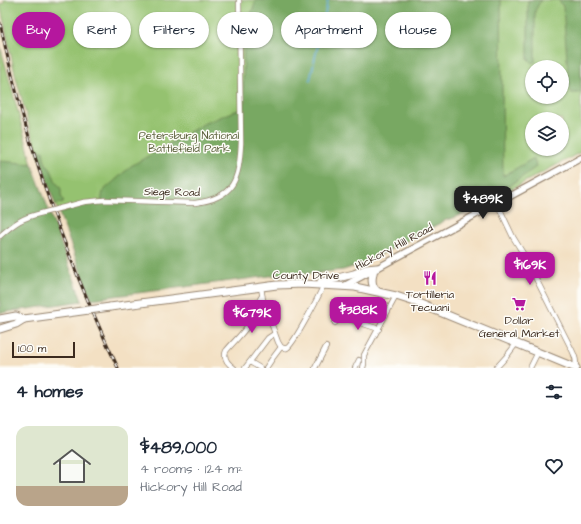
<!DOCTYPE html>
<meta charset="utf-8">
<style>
:root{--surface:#fff;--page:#f6f6f7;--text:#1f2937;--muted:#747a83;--line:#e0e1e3;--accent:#b5179e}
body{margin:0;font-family:"Architects Daughter",sans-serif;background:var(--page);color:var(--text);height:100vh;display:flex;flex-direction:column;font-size:15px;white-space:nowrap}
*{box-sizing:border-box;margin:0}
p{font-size:13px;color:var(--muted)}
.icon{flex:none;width:22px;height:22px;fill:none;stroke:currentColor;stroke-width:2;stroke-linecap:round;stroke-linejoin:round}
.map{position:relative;height:368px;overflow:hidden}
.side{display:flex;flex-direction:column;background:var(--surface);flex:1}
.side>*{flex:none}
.hud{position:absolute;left:12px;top:12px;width:557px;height:36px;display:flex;gap:8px}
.buttons{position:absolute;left:525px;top:60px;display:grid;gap:8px}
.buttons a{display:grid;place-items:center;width:44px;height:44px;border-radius:50%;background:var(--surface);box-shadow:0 1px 3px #0004;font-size:20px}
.scale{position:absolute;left:12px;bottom:10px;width:63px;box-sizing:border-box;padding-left:4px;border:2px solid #3b2a1e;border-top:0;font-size:11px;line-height:14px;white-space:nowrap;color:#3b2a1e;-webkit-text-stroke:3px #fdfcf7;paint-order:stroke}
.price{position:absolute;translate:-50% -34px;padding:0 9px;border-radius:8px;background:var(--accent);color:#fff;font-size:13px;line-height:26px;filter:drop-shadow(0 1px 2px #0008)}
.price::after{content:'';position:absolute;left:50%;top:24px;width:12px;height:9px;margin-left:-6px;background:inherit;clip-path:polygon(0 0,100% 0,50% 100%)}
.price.selected{background:#222;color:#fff}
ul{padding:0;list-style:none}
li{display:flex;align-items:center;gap:12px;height:100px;padding:0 16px}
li+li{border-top:1px solid var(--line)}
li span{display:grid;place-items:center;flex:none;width:112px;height:80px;border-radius:12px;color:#555}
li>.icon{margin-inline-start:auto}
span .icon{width:48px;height:48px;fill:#fffc;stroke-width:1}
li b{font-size:17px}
h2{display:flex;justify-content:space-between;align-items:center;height:48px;padding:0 16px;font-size:17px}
.tag{padding:0 14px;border-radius:18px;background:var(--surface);box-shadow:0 1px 3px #0004;font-size:14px;line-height:36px}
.tag.selected{background:var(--accent);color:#fff}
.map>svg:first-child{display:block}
</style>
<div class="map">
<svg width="581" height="368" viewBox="0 0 581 368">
<rect width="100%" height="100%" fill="#fdfcf7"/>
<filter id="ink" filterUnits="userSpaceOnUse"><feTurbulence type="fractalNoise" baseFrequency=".025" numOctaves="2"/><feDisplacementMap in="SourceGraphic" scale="8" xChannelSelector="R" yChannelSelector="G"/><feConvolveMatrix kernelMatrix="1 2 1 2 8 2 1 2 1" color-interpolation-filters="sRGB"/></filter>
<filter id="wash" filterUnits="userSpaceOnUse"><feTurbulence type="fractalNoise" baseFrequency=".012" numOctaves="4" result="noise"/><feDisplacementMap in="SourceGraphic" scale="16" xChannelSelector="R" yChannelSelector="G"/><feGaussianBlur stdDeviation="0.9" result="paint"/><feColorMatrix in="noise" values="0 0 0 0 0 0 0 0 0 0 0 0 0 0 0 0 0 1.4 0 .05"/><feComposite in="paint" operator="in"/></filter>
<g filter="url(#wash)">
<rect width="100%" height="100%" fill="#f3e0c3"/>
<g fill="#95c270" stroke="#687647" fill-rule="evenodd">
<path d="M4 0H581V152L487 202 518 180 361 263 318 274H278L63 212 59 213 55 204 60 203 49 168C44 163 44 158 43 152L37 150 29 126 15 74 0 4 4 3ZM532 67H562V97H532ZM532 119H562V149H532Z"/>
<polygon points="0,45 32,164 29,163 0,310"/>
</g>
<g fill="#78a862" stroke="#5a6940">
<polygon points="256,0 501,0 503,176 534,158 536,167 487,202 463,214 444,221 365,263 343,270 324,272 285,274 91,299 59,213 87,204 101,203 103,191 111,184 131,166 205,123 243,108 244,24 251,14"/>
<polygon points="528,0 541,0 535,11 535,62 532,63 528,59"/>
<polygon points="559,0 581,0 581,93 571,93 569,85 563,7"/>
<polygon points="37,150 43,151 44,158 46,164 51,170 56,182 61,189 61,196 64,202 55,204"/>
<polygon points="0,161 32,164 82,301 0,313"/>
</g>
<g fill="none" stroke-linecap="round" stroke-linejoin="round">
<polyline stroke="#55a6d0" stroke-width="1.5" points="310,80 328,0"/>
</g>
</g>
<g filter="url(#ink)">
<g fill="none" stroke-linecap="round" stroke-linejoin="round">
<defs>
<g id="minor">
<path d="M497 203 513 237 524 255 572 350C575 356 577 361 575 368"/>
<path d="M61 208 84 202 104 200 195 203C235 198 239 179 241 143L239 0"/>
<path d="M0 236C16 222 22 218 42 213"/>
<path d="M261 287 263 300 278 342 281 347C284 348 285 349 287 348 294 344 320 294 324 284"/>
<polyline points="335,323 339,319 345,318 379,329"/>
<polyline points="250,362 260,368"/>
<path d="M234 368C228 364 223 358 226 351 234 341 244 333 250 322 255 313 256 304 262 296"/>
<polyline points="245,368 268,338 274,334"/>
<polyline points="266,368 272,359 281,347"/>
<polyline points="315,368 326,347"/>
<polyline points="355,368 359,360"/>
<polyline points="363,368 364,364 364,355 396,296"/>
<polyline points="496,368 506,357 516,344"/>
<polyline points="530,368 538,352"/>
</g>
<polyline id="tertiary" points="344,286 581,158"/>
<g id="trunk">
<path d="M374 269C372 277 370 285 377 291"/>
<polyline points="321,282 354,274 366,269 377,268"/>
<polyline points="110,307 277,285 303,284 355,287 396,296 418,303 576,368"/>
<polyline points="0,319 16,316 24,319 89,310"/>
<polyline points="0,329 16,324 24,319"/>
</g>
</defs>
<use href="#minor" stroke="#978570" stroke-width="6"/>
<use href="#tertiary" stroke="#978570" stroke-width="8"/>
<use href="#trunk" stroke="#978570" stroke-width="9"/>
<use href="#minor" stroke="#fff" stroke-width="4.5"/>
<use href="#tertiary" stroke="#fff" stroke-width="5.5"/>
<use href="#trunk" stroke="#fff" stroke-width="7"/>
<defs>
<path id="rail" d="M0 23C25 142 66 258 118 368"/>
</defs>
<use href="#rail" stroke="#3b2a1e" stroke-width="3"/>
<use href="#rail" stroke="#fdfcf7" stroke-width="1.5" stroke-dasharray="4.5" stroke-linecap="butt"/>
<defs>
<polyline id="minor-bridge" points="42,213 61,208"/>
<polyline id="trunk-bridge" points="89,310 110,307"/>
</defs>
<use href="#minor-bridge" stroke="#978570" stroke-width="6" stroke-linecap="butt"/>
<use href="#trunk-bridge" stroke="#978570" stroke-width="9" stroke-linecap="butt"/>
<use href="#minor-bridge" stroke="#fff" stroke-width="4.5"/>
<use href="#trunk-bridge" stroke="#fff" stroke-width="7"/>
</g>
</g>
<defs>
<symbol id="restaurant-bare" viewBox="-9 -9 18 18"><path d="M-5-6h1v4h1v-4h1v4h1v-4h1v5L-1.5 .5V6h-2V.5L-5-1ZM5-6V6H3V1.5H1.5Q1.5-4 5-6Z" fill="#b5179e" stroke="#fdfcf7" stroke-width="2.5" paint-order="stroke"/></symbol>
<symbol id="supermarket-bare" viewBox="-9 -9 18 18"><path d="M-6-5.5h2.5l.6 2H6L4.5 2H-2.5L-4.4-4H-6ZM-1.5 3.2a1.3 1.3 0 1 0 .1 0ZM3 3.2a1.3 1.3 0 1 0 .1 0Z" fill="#b5179e" stroke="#fdfcf7" stroke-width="2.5" paint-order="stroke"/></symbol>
</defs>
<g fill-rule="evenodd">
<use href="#restaurant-bare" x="420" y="268" width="20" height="20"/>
<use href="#supermarket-bare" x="509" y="294" width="20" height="20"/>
</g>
<g text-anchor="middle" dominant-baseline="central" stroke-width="3" stroke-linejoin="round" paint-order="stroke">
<g font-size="11" fill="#5a5f3b" stroke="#fdfcf7">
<text x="189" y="135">Petersburg National<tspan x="189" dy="13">Battlefield Park</tspan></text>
</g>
<g font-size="11" fill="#3b2a1e" stroke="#fdfcf7">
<text transform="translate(172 192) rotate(1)">Siege Road</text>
<text transform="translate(394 247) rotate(-28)">Hickory Hill Road</text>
<text x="306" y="275">County Drive</text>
</g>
<g font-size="11" fill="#3b2a1e" stroke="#fdfcf7">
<text x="430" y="294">Tortilleria<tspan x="430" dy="13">Tecuani</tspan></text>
<text x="519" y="320">Dollar<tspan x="519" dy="13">General Market</tspan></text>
</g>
</g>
</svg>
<div class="buttons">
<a><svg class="icon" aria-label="locate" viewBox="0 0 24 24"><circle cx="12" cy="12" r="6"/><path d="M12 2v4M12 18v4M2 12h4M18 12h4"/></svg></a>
<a><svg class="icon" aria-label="layers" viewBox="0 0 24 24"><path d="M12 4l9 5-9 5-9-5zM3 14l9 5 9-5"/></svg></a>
</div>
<div class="scale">100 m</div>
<b class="price selected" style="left:483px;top:220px">$489K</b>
<b class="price" style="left:530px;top:286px">$169K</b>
<b class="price" style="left:358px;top:331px">$388K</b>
<b class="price" style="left:252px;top:334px">$679K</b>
<div class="hud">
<a class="tag selected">Buy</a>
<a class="tag">Rent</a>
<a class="tag">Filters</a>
<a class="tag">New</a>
<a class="tag">Apartment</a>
<a class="tag">House</a>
</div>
</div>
<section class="side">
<h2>4 homes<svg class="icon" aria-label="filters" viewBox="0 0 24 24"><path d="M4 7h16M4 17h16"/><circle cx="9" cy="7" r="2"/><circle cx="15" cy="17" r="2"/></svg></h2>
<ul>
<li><span style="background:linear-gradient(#dfe7d0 75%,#b9a48a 0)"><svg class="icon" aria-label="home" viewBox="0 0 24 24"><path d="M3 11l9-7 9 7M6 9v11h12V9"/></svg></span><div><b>$489,000</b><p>4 rooms · 124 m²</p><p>Hickory Hill Road</p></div><svg class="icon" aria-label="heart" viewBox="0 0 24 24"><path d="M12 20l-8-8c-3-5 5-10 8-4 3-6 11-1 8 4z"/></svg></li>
</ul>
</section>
